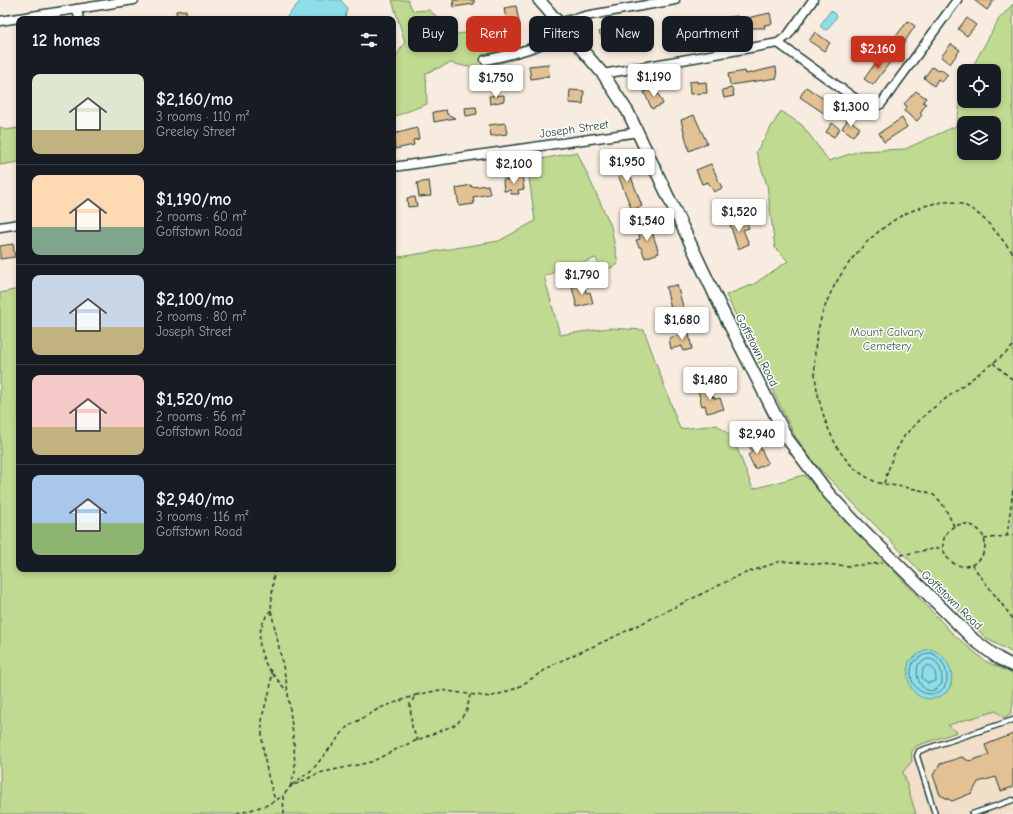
<!DOCTYPE html>
<meta charset="utf-8">
<style>
:root{--surface:#171b24;--page:#20242c;--text:#f1f3f6;--muted:#9ea1a6;--line:#363941;--accent:#c8321e}
body{margin:0;font-family:"Comic Neue",sans-serif;background:var(--page);color:var(--text);height:100vh;display:flex;flex-direction:column;font-size:15px;white-space:nowrap}
*{box-sizing:border-box;margin:0}
p{font-size:13px;color:var(--muted)}
.icon{flex:none;width:22px;height:22px;fill:none;stroke:currentColor;stroke-width:2;stroke-linecap:round;stroke-linejoin:round}
.map{position:relative;flex:1;overflow:hidden}
.sheet{position:absolute;left:16px;top:16px;width:380px;height:556px;display:flex;flex-direction:column;background:var(--surface);border-radius:8px;box-shadow:0 2px 6px #0003}
.sheet>*{flex:none}
.top-card{position:absolute;left:408px;top:16px;width:380px;height:36px;display:flex;gap:8px}
.controls{position:absolute;left:957px;top:64px;display:grid;gap:8px}
.controls a{display:grid;place-items:center;width:44px;height:44px;border-radius:8px;background:var(--surface);box-shadow:0 2px 6px #0003;font-size:20px}
.price{position:absolute;translate:-50% -34px;padding:0 9px;border-radius:4px;background:#fff;color:#222;font-size:13px;line-height:26px;filter:drop-shadow(0 1px 2px #0008)}
.price::after{content:'';position:absolute;left:50%;top:24px;width:12px;height:9px;margin-left:-6px;background:inherit;clip-path:polygon(0 0,100% 0,50% 100%)}
.price.current{background:var(--accent);color:#fff}
ul{padding:0;list-style:none}
li{display:flex;align-items:center;gap:12px;height:100px;padding:0 16px}
li+li{border-top:1px solid var(--line)}
li span{display:grid;place-items:center;flex:none;width:112px;height:80px;border-radius:8px;color:#555}
li>.icon{margin-inline-start:auto}
span .icon{width:48px;height:48px;fill:#fffc;stroke-width:1}
li b{font-size:17px}
h2{display:flex;justify-content:space-between;align-items:center;height:48px;padding:0 16px;font-size:17px}
.chip{padding:0 14px;border-radius:8px;background:var(--surface);box-shadow:0 2px 6px #0003;font-size:14px;line-height:36px}
.chip.current{background:var(--accent);color:#fff}
.map>svg:first-child{display:block}
</style>
<div class="map">
<svg width="1013" height="814" viewBox="0 0 1013 814">
<rect width="100%" height="100%" fill="#f7ecdf"/>
<filter id="ink" filterUnits="userSpaceOnUse"><feTurbulence type="fractalNoise" baseFrequency=".025" numOctaves="2"/><feDisplacementMap in="SourceGraphic" scale="8" xChannelSelector="R" yChannelSelector="G"/><feConvolveMatrix kernelMatrix="1 2 1 2 8 2 1 2 1" color-interpolation-filters="sRGB"/></filter>
<g filter="url(#ink)">
<polygon fill="#f1dfc9" points="996,711 1004,718 1011,713 1013,713 1013,814 894,814 904,741 957,732 948,725"/>
<g fill="#c0da91" stroke="#708c62" fill-rule="evenodd">
<polygon points="392,0 408,0 413,11 429,10 458,34 484,31 513,45 516,59 478,69 450,63 426,73 427,104 393,117 393,61 405,42"/>
<path d="M1013 4V653L987 639 813 462 795 436 726 295 754 284 788 261 775 248 767 185 756 152 781 111 802 125 829 161 859 151 905 149 956 126 964 83V101H994V71H970L999 19ZM964 123H994V153H964Z"/>
<polygon points="0,127 5,130 19,128 19,162 0,165"/>
<path d="M577 152 611 226 618 264 602 272 596 258 544 276 560 335 608 328 644 330 680 429 717 425 733 438 753 489 804 475 953 634 985 661 1013 674V704L1011 713 1004 718 996 711 948 725 957 732 916 746C911 751 911 754 912 761L903 772 916 814H0V293L19 289V569H393V258L499 241 535 221 527 162ZM925 650 951 672V685L946 693 909 661Z"/>
</g>
<g fill="#8edeea" stroke="#629ea1">
<polygon points="301,0 341,0 347,8 345,19 285,19"/>
<polygon points="831,10 837,16 828,29 825,30 821,27 821,24"/>
<path d="M931 649C941 653 946 659 950 668 963 706 898 715 909 661L925 650Z"/>
</g>
<g fill="none" stroke-linecap="round" stroke-linejoin="round">
<g stroke="#4b7d7d" stroke-width="1">
<path d="M931 653C938 656 943 661 945 668 958 704 900 703 913 662L925 654Z"/>
<path d="M927 659C940 658 942 673 942 683 931 700 913 686 918 665Z"/>
<path d="M928 665C935 667 936 674 936 681L928 683 922 678 923 669Z"/>
</g>
</g>
<g fill="#e4c095" stroke="#1f3d34">
<polygon points="453,0 474,0 474,4 454,7"/>
<polygon points="974,0 994,0 987,10"/>
<polygon points="516,6 519,22 517,22 518,28 508,30 504,8"/>
<polygon points="186,10 187,19 177,19 176,11"/>
<polygon points="770,13 772,24 764,25 765,28 749,28 747,18"/>
<polygon points="737,16 738,26 730,27 731,33 717,35 716,24 724,23 723,18"/>
<polygon points="967,18 976,25 967,36 958,29"/>
<polygon points="624,20 628,31 615,37 619,45 608,50 599,32"/>
<polygon points="908,21 915,26 900,49 891,42"/>
<polygon points="680,28 683,40 666,44 664,31"/>
<polygon points="815,32 830,43 824,51 809,41"/>
<polygon points="951,44 960,50 950,64 941,57"/>
<polygon points="882,54 891,61 873,85 864,79"/>
<polygon points="548,64 549,76 531,79 529,66"/>
<polygon points="776,67 777,78 730,85 728,74 745,71 746,74"/>
<polygon points="932,67 938,71 940,69 948,75 942,82 938,79 934,86 924,78"/>
<polygon points="697,81 697,83 706,82 707,93 690,94 689,82"/>
<polygon points="655,87 663,104 652,109 644,92"/>
<polygon points="806,87 834,106 828,116 800,97"/>
<polygon points="732,88 734,96 724,98 722,90"/>
<polygon points="570,90 584,91 583,104 569,103"/>
<polygon points="916,91 926,98 923,102 926,104 920,113 922,115 917,121 904,111 907,106 904,104"/>
<polygon points="504,95 504,101 490,104 489,96"/>
<polygon points="476,107 477,114 466,116 465,108"/>
<polygon points="446,110 447,114 455,118 434,122 433,112"/>
<polygon points="694,115 707,143 689,151 681,120"/>
<polygon points="902,118 907,127 884,142 879,133"/>
<polygon points="848,119 860,128 853,136 842,128"/>
<polygon points="505,123 507,134 491,136 489,125"/>
<polygon points="832,123 840,129 834,137 826,132"/>
<polygon points="417,128 419,139 413,140 414,145 395,149 393,134"/>
<polygon points="623,156 642,206 632,210 612,160"/>
<polygon points="711,164 722,188 714,192 708,182 702,184 696,170"/>
<polygon points="515,176 522,176 524,189 518,190 519,194 511,194 511,190 504,191 503,180 515,179"/>
<polygon points="429,181 431,196 419,197 417,183"/>
<polygon points="471,185 471,187 488,185 490,194 473,197 474,204 459,206 456,188"/>
<polygon points="415,197 417,206 408,207 407,198"/>
<polygon points="737,217 740,224 746,222 749,228 743,230 749,244 738,249 729,221"/>
<polygon points="650,226 659,253 645,258 641,247 639,247 636,240 640,239 638,231"/>
<polygon points="13,244 15,257 0,259 0,246"/>
<polygon points="584,284 586,293 590,292 593,303 577,307 572,287"/>
<polygon points="677,285 684,310 672,313 666,287"/>
<polygon points="688,329 692,349 683,351 682,346 671,349 669,338 681,335 680,330"/>
<polygon points="710,387 713,398 714,397 715,399 720,398 724,409 707,413 705,405 702,406 698,390"/>
<polygon points="756,439 768,463 755,469 748,455 752,452 748,443"/>
<polygon points="1013,734 1013,787 1001,791 996,777 978,782 972,793 952,801 940,795 933,775 940,764 962,757 969,761 989,755 985,745"/>
</g>
<g fill="none" stroke-linecap="round" stroke-linejoin="round">
<defs>
<g id="lane">
<polyline points="935,814 917,756 919,751 1013,720"/>
<polyline points="972,814 1013,800"/>
</g>
<g id="street">
<polyline points="77,9 79,19"/>
<polyline points="0,21 134,0"/>
<polyline points="558,23 585,16 675,0"/>
<polyline points="778,43 864,105 876,106 881,104 957,0"/>
<path d="M485 60C514 54 541 47 567 33"/>
<polyline points="603,74 778,43 788,35 813,0"/>
<polyline points="393,167 639,132"/>
<polyline points="0,227 19,224"/>
</g>
<polyline id="secondary" points="539,0 603,74 628,112 722,310 787,438 829,494 857,524 974,640 998,658 1013,666"/>
</defs>
<use href="#lane" stroke="#1f3d34" stroke-width="7"/>
<use href="#street" stroke="#1f3d34" stroke-width="11"/>
<use href="#secondary" stroke="#1f3d34" stroke-width="14"/>
<g stroke="#1f3d34" stroke-width="1.5" stroke-dasharray="4 3" stroke-linecap="butt">
<polyline points="993,363 1013,380"/>
<polyline points="884,483 893,456 905,435 928,412 1006,353 1013,346"/>
<circle cx="964" cy="545" r="21"/>
<path d="M954 526C949 517 945 505 937 498 929 490 914 489 903 487 894 485 882 485 874 481 844 467 831 440 822 410 803 349 822 289 865 244 879 230 896 217 914 210 930 204 947 198 964 205 984 214 999 236 1013 253"/>
<polyline points="1007,536 1013,489"/>
<polyline points="984,539 1013,535"/>
<polyline points="901,555 943,547"/>
<polyline points="972,565 1013,619"/>
<polyline points="274,569 271,610 287,685 294,743 295,772 290,787"/>
<path d="M271 610C257 626 256 647 267 666 272 675 281 682 286 691"/>
<path d="M271 670C274 689 263 704 262 722 261 748 267 775 275 800"/>
<polyline points="418,741 412,727 410,704 416,695 440,690 490,697 517,688 556,663 616,636 740,575 781,561 849,566 882,563"/>
<polyline points="292,785 313,769 347,727 380,708 416,695"/>
<polyline points="237,814 267,805 283,796"/>
<polyline points="284,814 283,796 290,787 319,773 371,762 403,746 457,724 467,710 470,695"/>
</g>
<use href="#lane" stroke="#fff" stroke-width="4"/>
<use href="#street" stroke="#fff" stroke-width="8"/>
<use href="#secondary" stroke="#fff" stroke-width="11"/>
</g>
</g>
<g text-anchor="middle" dominant-baseline="central" stroke-width="3" stroke-linejoin="round" paint-order="stroke">
<g font-size="12" fill="#1f3d34" stroke="#fff">
<text transform="translate(574 129) rotate(-8)">Joseph Street</text>
<text transform="translate(757 350) rotate(63)">Goffstown Road</text>
<text transform="translate(952 600) rotate(44)">Goffstown Road</text>
</g>
<g font-size="12" fill="#47644b" stroke="#fff">
<text x="887" y="332">Mount Calvary<tspan x="887" dy="14">Cemetery</tspan></text>
</g>
</g>
</svg>
<div class="controls">
<a><svg class="icon" aria-label="locate" viewBox="0 0 24 24"><circle cx="12" cy="12" r="6"/><path d="M12 2v4M12 18v4M2 12h4M18 12h4"/></svg></a>
<a><svg class="icon" aria-label="layers" viewBox="0 0 24 24"><path d="M12 4l9 5-9 5-9-5zM3 14l9 5 9-5"/></svg></a>
</div>
<b class="price current" style="left:878px;top:70px">$2,160</b>
<b class="price" style="left:654px;top:98px">$1,190</b>
<b class="price" style="left:496px;top:99px">$1,750</b>
<b class="price" style="left:851px;top:128px">$1,300</b>
<b class="price" style="left:627px;top:183px">$1,950</b>
<b class="price" style="left:514px;top:185px">$2,100</b>
<b class="price" style="left:739px;top:233px">$1,520</b>
<b class="price" style="left:647px;top:242px">$1,540</b>
<b class="price" style="left:582px;top:296px">$1,790</b>
<b class="price" style="left:682px;top:341px">$1,680</b>
<b class="price" style="left:710px;top:401px">$1,480</b>
<b class="price" style="left:757px;top:455px">$2,940</b>
<div class="top-card">
<a class="chip">Buy</a>
<a class="chip current">Rent</a>
<a class="chip">Filters</a>
<a class="chip">New</a>
<a class="chip">Apartment</a>
</div>
<section class="sheet">
<h2>12 homes<svg class="icon" aria-label="filters" viewBox="0 0 24 24"><path d="M4 7h16M4 17h16"/><circle cx="9" cy="7" r="2"/><circle cx="15" cy="17" r="2"/></svg></h2>
<ul>
<li><span style="background:linear-gradient(#dfe7d0 70%,#c2b280 0)"><svg class="icon" aria-label="home" viewBox="0 0 24 24"><path d="M3 11l9-7 9 7M6 9v11h12V9"/></svg></span><div><b>$2,160/mo</b><p>3 rooms · 110 m²</p><p>Greeley Street</p></div></li>
<li><span style="background:linear-gradient(#ffd9b3 65%,#7fa58c 0)"><svg class="icon" aria-label="home" viewBox="0 0 24 24"><path d="M3 11l9-7 9 7M6 9v11h12V9"/></svg></span><div><b>$1,190/mo</b><p>2 rooms · 60 m²</p><p>Goffstown Road</p></div></li>
<li><span style="background:linear-gradient(#c9d6e8 65%,#c2b280 0)"><svg class="icon" aria-label="home" viewBox="0 0 24 24"><path d="M3 11l9-7 9 7M6 9v11h12V9"/></svg></span><div><b>$2,100/mo</b><p>2 rooms · 80 m²</p><p>Joseph Street</p></div></li>
<li><span style="background:linear-gradient(#f6c9c9 65%,#c2b280 0)"><svg class="icon" aria-label="home" viewBox="0 0 24 24"><path d="M3 11l9-7 9 7M6 9v11h12V9"/></svg></span><div><b>$1,520/mo</b><p>2 rooms · 56 m²</p><p>Goffstown Road</p></div></li>
<li><span style="background:linear-gradient(#a9c7e8 60%,#8fb573 0)"><svg class="icon" aria-label="home" viewBox="0 0 24 24"><path d="M3 11l9-7 9 7M6 9v11h12V9"/></svg></span><div><b>$2,940/mo</b><p>3 rooms · 116 m²</p><p>Goffstown Road</p></div></li>
</ul>
</section>
</div>
